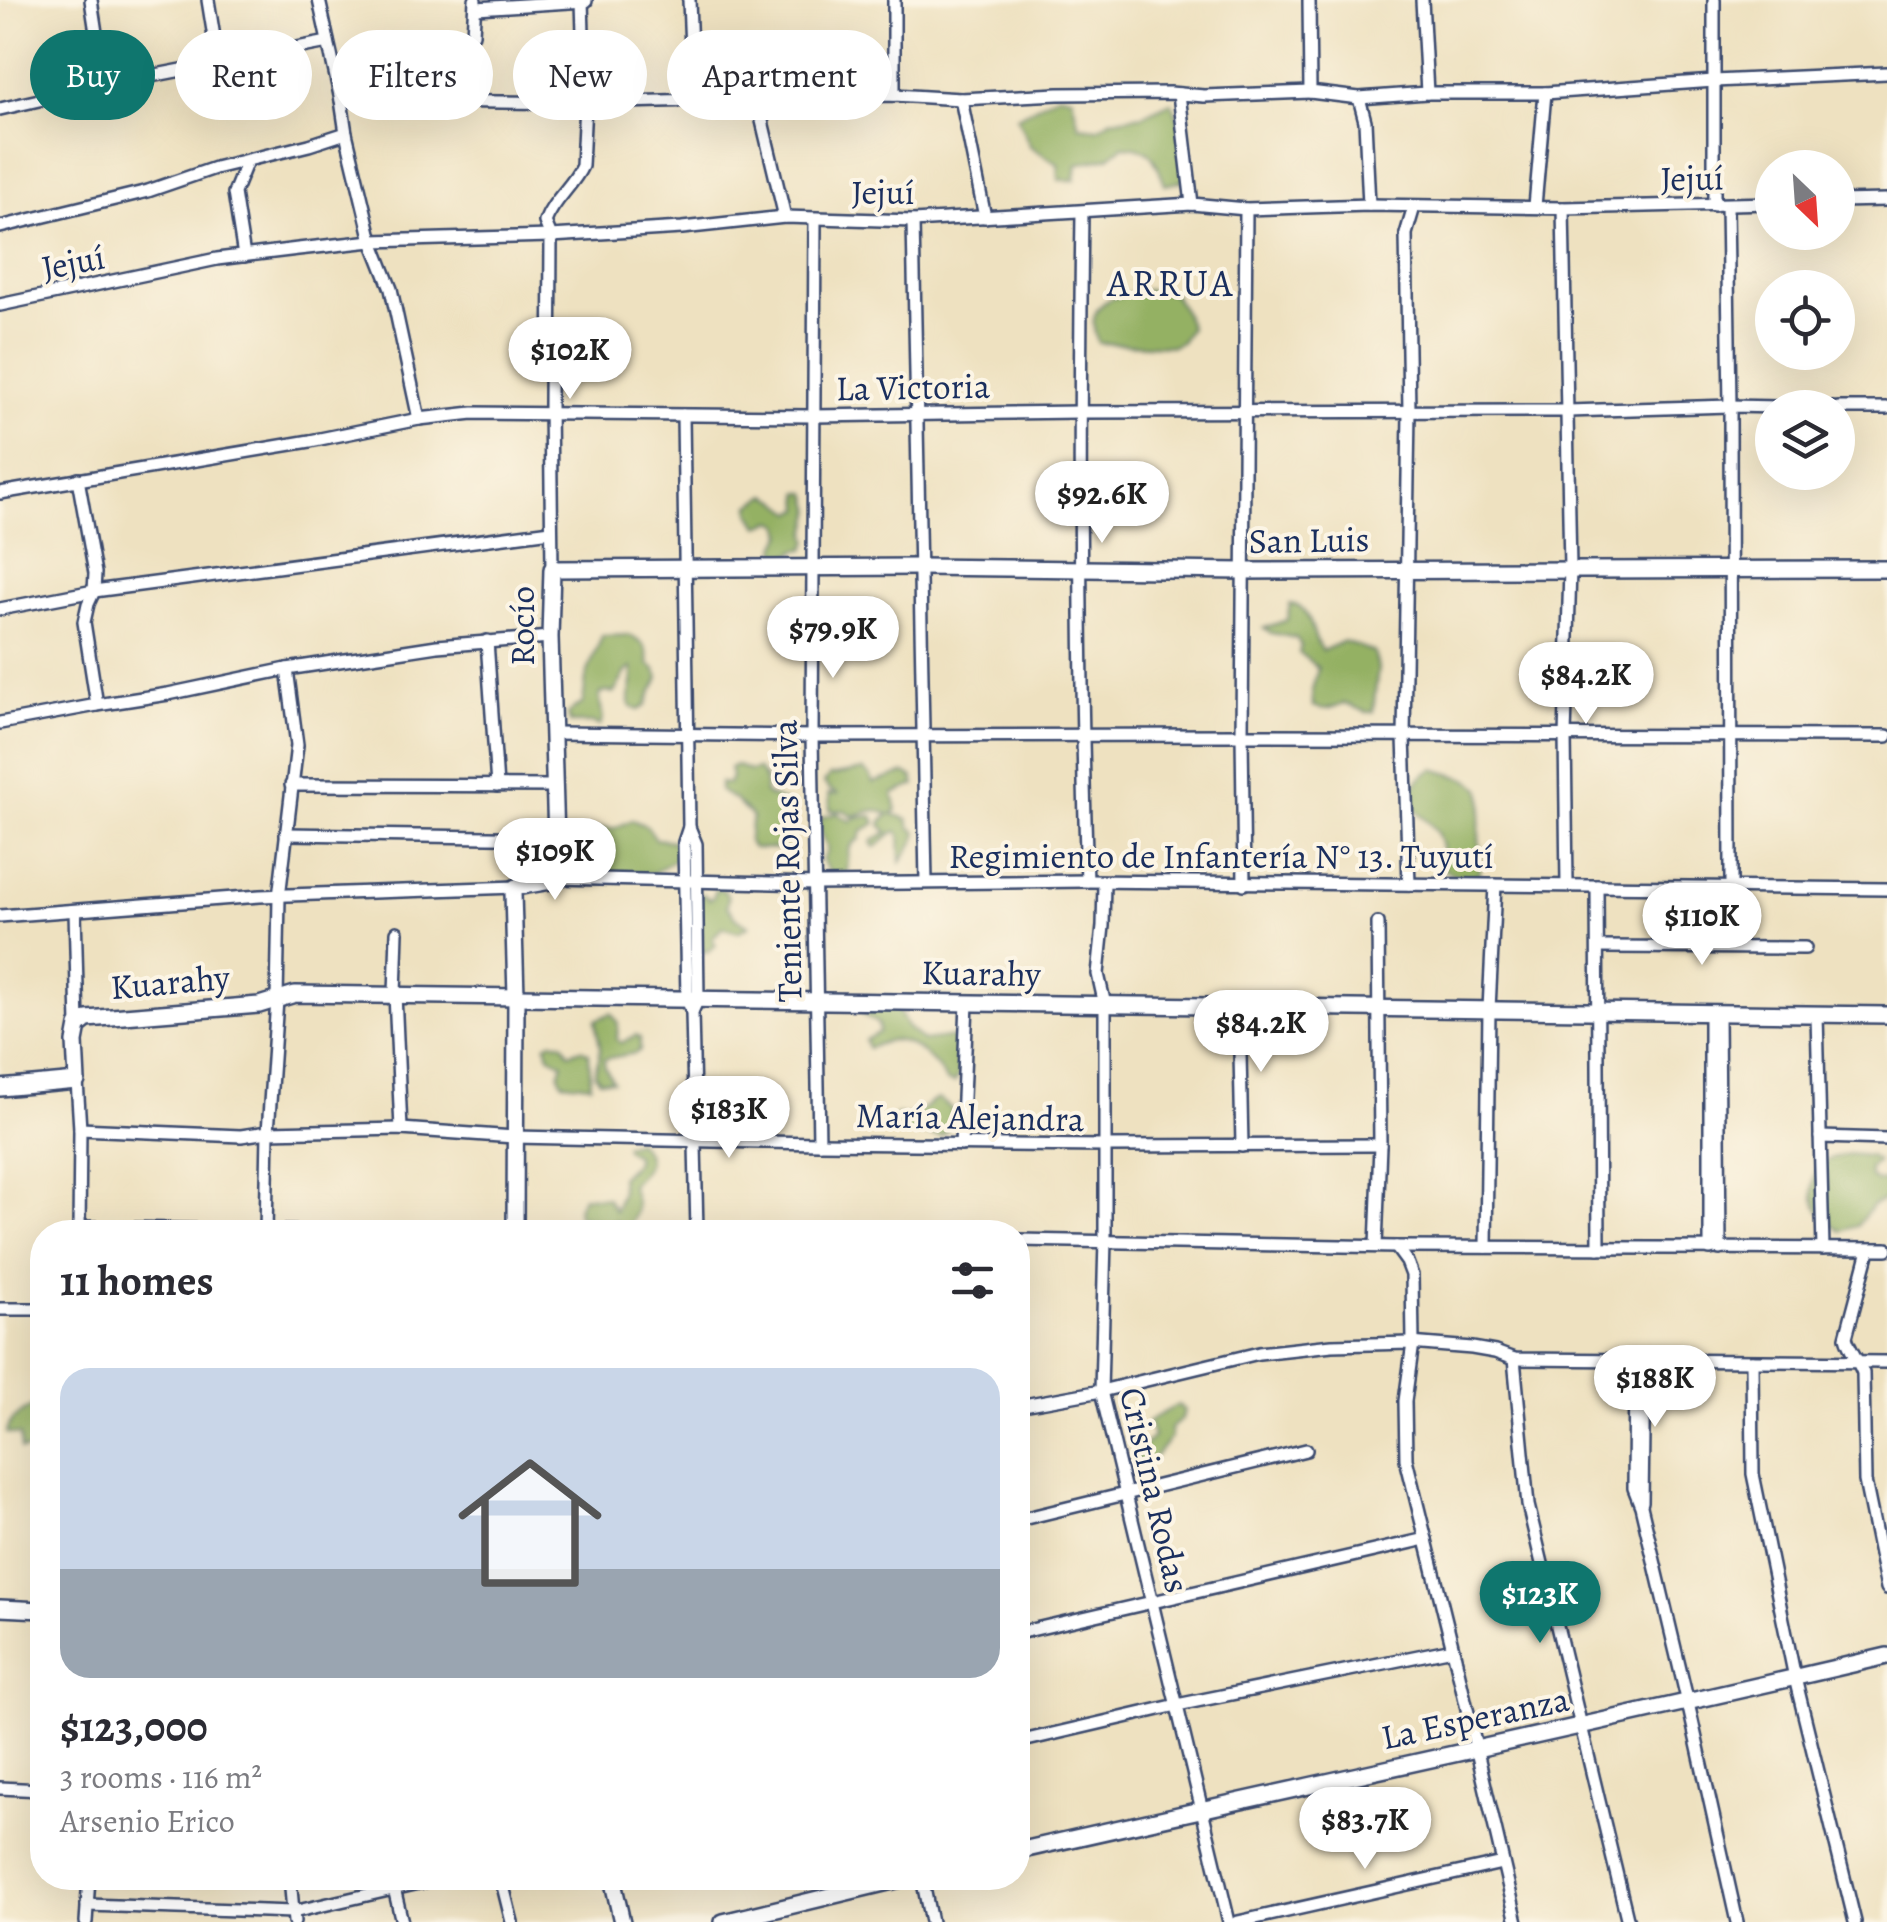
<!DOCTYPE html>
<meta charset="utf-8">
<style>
:root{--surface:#fff;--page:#f2f2f3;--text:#2b2b33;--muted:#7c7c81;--accent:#0f766e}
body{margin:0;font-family:Alegreya,serif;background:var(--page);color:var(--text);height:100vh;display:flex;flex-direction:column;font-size:38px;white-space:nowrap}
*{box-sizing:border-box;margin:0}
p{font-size:32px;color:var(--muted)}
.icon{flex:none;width:55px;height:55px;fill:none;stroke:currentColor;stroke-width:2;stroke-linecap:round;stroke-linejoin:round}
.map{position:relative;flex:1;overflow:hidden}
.drawer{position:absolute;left:30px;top:1220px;width:1000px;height:670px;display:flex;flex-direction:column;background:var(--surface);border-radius:40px;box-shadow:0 10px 40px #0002}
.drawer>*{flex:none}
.top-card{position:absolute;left:30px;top:30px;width:1000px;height:90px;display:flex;gap:20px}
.needle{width:65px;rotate:155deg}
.fabs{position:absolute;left:1755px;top:150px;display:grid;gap:20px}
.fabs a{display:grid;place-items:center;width:100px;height:100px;border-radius:50%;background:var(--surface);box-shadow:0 10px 40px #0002;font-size:50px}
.price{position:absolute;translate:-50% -85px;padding:0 22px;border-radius:35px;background:#fff;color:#222;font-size:32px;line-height:65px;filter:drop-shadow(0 2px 5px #0008)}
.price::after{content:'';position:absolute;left:50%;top:60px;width:30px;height:22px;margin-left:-15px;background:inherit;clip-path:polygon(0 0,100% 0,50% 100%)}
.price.selected{background:var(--accent);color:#fff}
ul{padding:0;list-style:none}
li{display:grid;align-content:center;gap:20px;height:530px;padding:0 30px}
li span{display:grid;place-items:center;height:310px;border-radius:30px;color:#555}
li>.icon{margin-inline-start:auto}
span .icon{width:180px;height:180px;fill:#fffc;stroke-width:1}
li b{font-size:42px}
h2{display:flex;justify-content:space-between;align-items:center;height:120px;padding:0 30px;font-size:42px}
.tag{padding:0 35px;border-radius:45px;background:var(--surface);box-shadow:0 10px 40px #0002;font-size:35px;line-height:90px}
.tag.selected{background:var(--accent);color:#fff}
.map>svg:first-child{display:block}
</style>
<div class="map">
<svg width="1887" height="1922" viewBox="0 0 1887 1922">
<rect width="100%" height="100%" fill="#fcf5e5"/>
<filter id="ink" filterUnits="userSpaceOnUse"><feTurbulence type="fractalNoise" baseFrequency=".01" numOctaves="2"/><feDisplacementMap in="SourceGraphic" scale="20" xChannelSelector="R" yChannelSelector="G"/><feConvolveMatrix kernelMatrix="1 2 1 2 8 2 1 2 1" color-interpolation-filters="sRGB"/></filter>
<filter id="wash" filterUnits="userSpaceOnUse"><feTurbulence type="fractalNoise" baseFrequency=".0048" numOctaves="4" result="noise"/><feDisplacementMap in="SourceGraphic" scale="40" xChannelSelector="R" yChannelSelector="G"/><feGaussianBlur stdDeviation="2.25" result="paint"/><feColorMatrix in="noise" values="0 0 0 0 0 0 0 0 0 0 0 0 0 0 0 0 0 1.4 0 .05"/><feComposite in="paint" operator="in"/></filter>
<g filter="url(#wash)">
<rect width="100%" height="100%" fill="#eee1c0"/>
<g fill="#94b163" stroke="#587060" stroke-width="2.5">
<path d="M1058 94 1072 97 1079 126 1098 128 1110 120 1143 115 1171 102C1184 124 1188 155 1183 181L1165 185C1155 160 1153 146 1123 146L1109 157 1077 164 1075 180H1059L1058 164 1030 146 1017 117Z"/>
<path d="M1149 290 1173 293 1185 313 1190 328 1181 342 1172 346 1098 343C1081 301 1115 295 1149 290Z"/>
<path d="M800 493H808L813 510 807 534 809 541 805 549 797 550 785 559 778 555 777 547 784 533 781 525 774 521 759 526 751 513V505L767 495C782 500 782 506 794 512L801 509Z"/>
<path d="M1290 604C1314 605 1309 635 1322 651L1344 641 1374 652 1378 668 1373 712H1366L1344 703C1332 707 1325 712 1313 706L1312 690 1318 668 1299 653 1301 645 1296 638 1271 633 1264 628 1287 620Z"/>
<path d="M628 635C644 643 648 646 649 664L656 670 659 677C655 689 650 690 646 706L639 710 631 707C626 694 636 681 632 668L626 672 614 693 606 691 599 695 603 719 600 726 593 723H570L568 715 574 708 582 704C585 695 584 688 586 678 590 664 597 650 602 636Z"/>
<polygon points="736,765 750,771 758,769 765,779 765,794 788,803 788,812 781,815 779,823 785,837 785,845 777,849 753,848 748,842 752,817 735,800 720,791 720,783 728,784 732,777 730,768"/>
<path d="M1434 769 1467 779 1481 788C1485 808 1480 812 1479 830 1479 845 1482 859 1479 873L1467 880 1444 870C1443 857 1443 843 1436 831 1430 822 1419 816 1414 807 1406 789 1420 776 1434 769Z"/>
<path d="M863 770 870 775 873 783 905 773 913 777 915 785 893 794 897 810 892 814 908 819 910 827 917 832 915 841 901 862 900 835 897 831C887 834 884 843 875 847L872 844 873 840 888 832 881 825 882 821 889 814 875 810 852 816 846 811 830 810 829 794H839L829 789 824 783 829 776Z"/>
<path d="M837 813 850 821 857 817 873 816 876 823 862 831 860 839C843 847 851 859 846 874H830L822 860 827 852V845C821 837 817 826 822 817Z"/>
<polygon points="632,820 647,826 656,839 673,841 679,857 653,873 606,874 592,867 576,840 590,829 615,828"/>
<polygon points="716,889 724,890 728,898 727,906 735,917 749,926 738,932 723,927 712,938 716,945 709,951 701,952 699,918 690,911 690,900 703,894 709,899 713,897"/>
<path d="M896 1006 907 1027 923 1041 954 1037 957 1044 959 1076 954 1083 946 1081C938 1064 915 1041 893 1040 886 1040 876 1046 868 1048L865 1040 879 1032 878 1024 864 1015 863 1008Z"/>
<path d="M611 1013 618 1023 617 1040 621 1043 636 1035 640 1038V1050L636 1053 604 1059 605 1067 613 1081 600 1080 595 1074C595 1066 600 1059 600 1051 601 1042 595 1031 596 1020Z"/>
<polygon points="553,1041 564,1044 569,1053 581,1049 589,1053 591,1085 562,1082 559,1074 563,1063 549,1056 546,1045"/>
<path d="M939 1099 952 1109C951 1121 951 1130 941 1137L890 1128 884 1124 898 1115C921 1121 921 1104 939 1099Z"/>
<path d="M637 1141C657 1161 646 1167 631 1185 637 1202 640 1212 628 1227H620L616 1221 609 1223 578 1216 577 1208 583 1196 607 1198 615 1211 621 1192 620 1177 635 1162V1155L625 1149V1145Z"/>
<path d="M1849 1154 1870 1156 1877 1161 1869 1168 1870 1177 1877 1181 1887 1180V1200L1873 1205 1857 1226 1841 1231C1815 1214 1807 1196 1817 1166L1832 1158Z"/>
<path d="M34 1405 39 1426H42V1457L37 1448 21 1450 20 1435 6 1433C8 1420 23 1411 34 1405Z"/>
<polygon points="1178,1405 1184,1410 1182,1419 1170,1429 1171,1437 1156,1456 1142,1463 1135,1459 1139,1451 1153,1437 1148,1421"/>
</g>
</g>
<g filter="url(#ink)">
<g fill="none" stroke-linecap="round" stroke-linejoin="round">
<defs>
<g id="street">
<polyline points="91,0 104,85"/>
<polyline points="208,0 218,62"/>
<polyline points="319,0 341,100 346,133 372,241 391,289 419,419"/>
<polyline points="689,0 693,101"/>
<polyline points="1309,0 1310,92 1359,98 1427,93 1545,93 1714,81 1887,73"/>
<polyline points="1422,0 1427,93"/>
<polyline points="476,8 586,1"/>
<polyline points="473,34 475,0"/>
<polyline points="1179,94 1192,204"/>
<polyline points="894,95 894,0"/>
<polyline points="1359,98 1365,121 1369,205"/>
<polyline points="961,99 985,217"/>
<polyline points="341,100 585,103 894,95 961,99 1058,94 1170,93 1204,96 1310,92"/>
<polyline points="757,100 785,217"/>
<polyline points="0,109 104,85 328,42"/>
<polyline points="1838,201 1887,200"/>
<polyline points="1714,205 1714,0"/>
<polyline points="1727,205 1730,406 1731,887"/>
<polyline points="1535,206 1545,93"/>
<polyline points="1563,208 1570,569 1565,736 1567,885"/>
<path d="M1082 212C1079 435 1079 658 1087 881"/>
<polyline points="815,219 812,736 819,1143"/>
<polyline points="913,221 926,882"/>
<polyline points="0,227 148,191 215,168 309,145 346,133"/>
<polyline points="244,256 234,193 247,161"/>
<polyline points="0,305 217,259 298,249 372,241 551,236 682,228 785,217 913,221 1192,204 1246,209 1369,205 1563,208 1772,203"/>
<polyline points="1838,408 1887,408"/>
<polyline points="683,415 689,827 696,844 698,999 692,1012"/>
<polyline points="78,479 95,573 94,591 88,604 84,622 97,705"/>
<polyline points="0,493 310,441 419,419 473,413 814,416 1079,412 1568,411 1730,406 1833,408"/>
<path d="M552 569 550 405 551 236 545 222C553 200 573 186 582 166L585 103 582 0"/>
<polyline points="0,609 94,591 551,531"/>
<polyline points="487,641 497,786"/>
<polyline points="0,723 97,705 168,694 287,669 437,646 550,637"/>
<polyline points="554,733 812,736 1242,735 1887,736"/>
<polyline points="291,785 555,786"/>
<polyline points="689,827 684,842 687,999 692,1012 697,1232"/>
<polyline points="286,834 556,838"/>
<polyline points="555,878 815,884 1087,881 1887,889"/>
<polyline points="1104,882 1103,926 1098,974 1105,1005 1105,1240 1101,1391 1229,1922"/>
<polyline points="1244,884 1242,735 1246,209"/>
<polyline points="1409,884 1404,737 1409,411 1406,234 1414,207"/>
<polyline points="1597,886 1599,1248"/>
<polyline points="75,911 78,1026"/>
<polyline points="0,916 260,896 516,887"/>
<polyline points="397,932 395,994 401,1129"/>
<polyline points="1598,947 1805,948"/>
<polyline points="1239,1006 1242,1146"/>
<polyline points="1710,1013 1710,1249"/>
<polyline points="1718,1013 1720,1249"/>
<polyline points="1817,1015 1823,1249"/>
<polyline points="77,1081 80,1129 79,1232"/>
<polyline points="80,1129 241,1136 268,1132 401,1129 514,1137 819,1143 1105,1146 1380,1145"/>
<polyline points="1820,1137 1887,1139"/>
<polyline points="961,1145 967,1003"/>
<polyline points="79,1227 313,1232"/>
<polyline points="266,1232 268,1132 277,1000 279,897 297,745 287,669"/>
<polyline points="1018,1240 1396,1247 1887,1249"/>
<polyline points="1376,1246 1380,1145 1378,923"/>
<polyline points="1396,1247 1407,1262 1412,1275 1413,1343 1405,1401 1406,1459 1453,1649 1517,1922"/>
<polyline points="1486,1247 1489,1009 1495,885"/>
<path d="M1869 1250 1846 1337C1849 1350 1858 1359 1863 1373L1865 1481 1887 1588"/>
<polyline points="0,1309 42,1309"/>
<polyline points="1514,1359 1528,1505 1628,1922"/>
<polyline points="1635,1360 1634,1488 1641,1506 1688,1703 1737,1922"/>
<polyline points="1752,1361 1753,1474 1795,1678 1855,1922"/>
<polyline points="1018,1406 1101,1391 1259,1353 1332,1345 1410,1343 1472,1348 1495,1352 1514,1359 1887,1362"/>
<polyline points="1642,1502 1644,1361"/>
<polyline points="1018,1520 1306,1450"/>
<polyline points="1018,1633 1426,1539"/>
<polyline points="1018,1742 1177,1705 1453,1649"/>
<polyline points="0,1788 42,1790"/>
<polyline points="290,1878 294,1922"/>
<polyline points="501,1878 512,1922"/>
<polyline points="922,1878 931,1922"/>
<polyline points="394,1888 402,1922"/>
<polyline points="87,1905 293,1912 441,1878"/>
<polyline points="86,1922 89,1878"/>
<polyline points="1238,1922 1502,1863"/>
</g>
<g id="secondary">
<polyline points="0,1088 77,1081 75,1042 78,1026 87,1019 259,1005 295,994 1887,1015"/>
<polyline points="515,1232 516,996 513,893 516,887 551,881 557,874 550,637 552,569 920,567 1243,571 1887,569"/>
<polyline points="0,1608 42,1610"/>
<path d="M1018 1851C1307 1785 1598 1724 1887 1656"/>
<polyline points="612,1878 622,1922"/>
<polyline points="723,1922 905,1878"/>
</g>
</defs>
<use href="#street" stroke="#3b4a6d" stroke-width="16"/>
<use href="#secondary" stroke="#3b4a6d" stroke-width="20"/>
<use href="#street" stroke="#fff" stroke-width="11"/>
<use href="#secondary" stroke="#fff" stroke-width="15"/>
</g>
</g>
<g text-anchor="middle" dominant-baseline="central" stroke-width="8" stroke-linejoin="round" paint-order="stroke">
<g font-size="35" fill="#1b2f5e" stroke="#fcf5e5">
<text transform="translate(1692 178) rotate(-1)">Jejuí</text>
<text x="883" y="192">Jejuí</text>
<text transform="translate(73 262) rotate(-11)">Jejuí</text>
<text transform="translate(913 387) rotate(-1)">La Victoria</text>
<text transform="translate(1309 540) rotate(-1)">San Luis</text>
<text transform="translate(522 626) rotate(-90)">Rocío</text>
<text x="1221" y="856">Regimiento de Infantería N° 13. Tuyutí</text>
<text transform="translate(787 861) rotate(-91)">Teniente Rojas Silva</text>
<text transform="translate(981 973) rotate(1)">Kuarahy</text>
<text transform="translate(170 982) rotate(-5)">Kuarahy</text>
<text transform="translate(970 1117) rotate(1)">María Alejandra</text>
<text transform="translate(1155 1490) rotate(77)">Cristina Rodas</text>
<text transform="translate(1475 1718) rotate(-12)">La Esperanza</text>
</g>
<g font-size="38" letter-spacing="2.5" fill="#1b2f5e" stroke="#fcf5e5">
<text x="1171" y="283">ARRUA</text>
</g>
</g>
</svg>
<div class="fabs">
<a><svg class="needle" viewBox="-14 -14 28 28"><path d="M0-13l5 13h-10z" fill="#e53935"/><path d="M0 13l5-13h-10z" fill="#7c7c81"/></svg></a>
<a><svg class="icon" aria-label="locate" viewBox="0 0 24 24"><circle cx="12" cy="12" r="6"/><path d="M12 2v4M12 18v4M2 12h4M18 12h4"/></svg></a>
<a><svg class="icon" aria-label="layers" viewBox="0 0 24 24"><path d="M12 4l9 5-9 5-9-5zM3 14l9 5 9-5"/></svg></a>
</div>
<b class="price" style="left:570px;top:402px">$102K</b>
<b class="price" style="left:1102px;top:546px">$92.6K</b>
<b class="price" style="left:833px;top:681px">$79.9K</b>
<b class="price" style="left:1586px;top:727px">$84.2K</b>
<b class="price" style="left:555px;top:903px">$109K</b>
<b class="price" style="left:1702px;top:968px">$110K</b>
<b class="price" style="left:1261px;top:1075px">$84.2K</b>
<b class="price" style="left:729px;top:1161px">$183K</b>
<b class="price" style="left:1655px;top:1430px">$188K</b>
<b class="price selected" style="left:1540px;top:1646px">$123K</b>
<b class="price" style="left:1365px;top:1872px">$83.7K</b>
<div class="top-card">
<a class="tag selected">Buy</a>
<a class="tag">Rent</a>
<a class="tag">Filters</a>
<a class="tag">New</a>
<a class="tag">Apartment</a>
</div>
<section class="drawer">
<h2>11 homes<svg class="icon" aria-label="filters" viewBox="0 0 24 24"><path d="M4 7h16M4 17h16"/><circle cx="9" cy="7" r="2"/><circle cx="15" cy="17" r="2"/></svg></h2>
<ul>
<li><span style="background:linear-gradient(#c9d6e8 65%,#9aa5b1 0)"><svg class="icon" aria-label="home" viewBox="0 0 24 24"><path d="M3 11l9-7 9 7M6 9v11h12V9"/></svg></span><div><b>$123,000</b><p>3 rooms · 116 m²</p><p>Arsenio Erico</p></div></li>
</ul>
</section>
</div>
